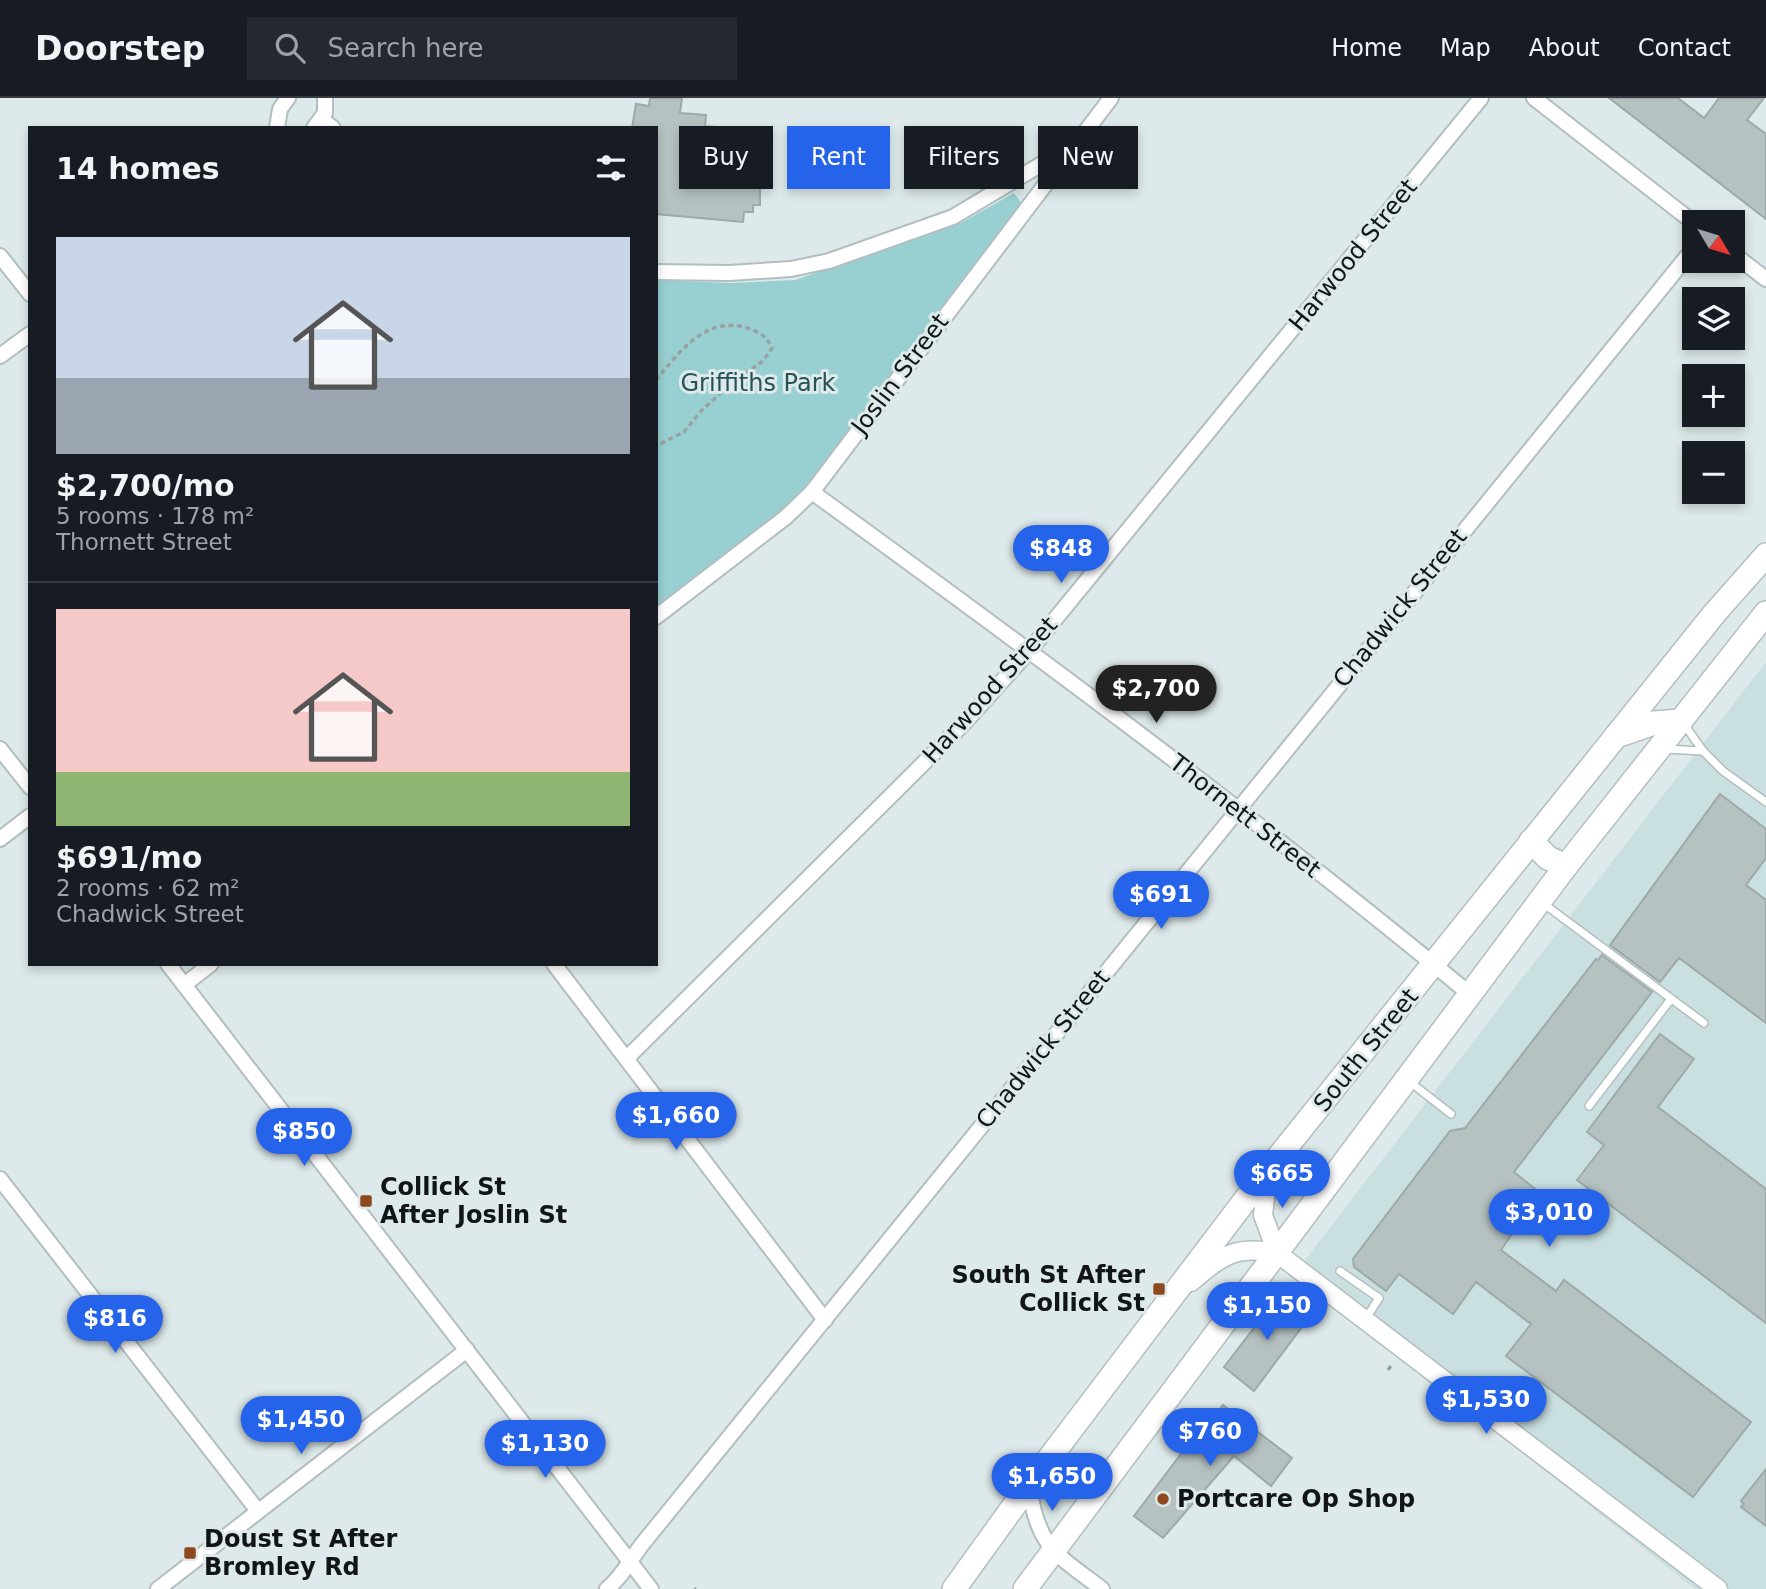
<!DOCTYPE html>
<meta charset="utf-8">
<style>
:root{--surface:#171b24;--page:#242831;--text:#f1f3f6;--muted:#9ea1a6;--line:#363941;--accent:#2563eb}
body{margin:0;font-family:"DejaVu Sans",sans-serif;background:var(--page);color:var(--text);height:100vh;display:flex;flex-direction:column;font-size:26px;white-space:nowrap}
*{box-sizing:border-box;margin:0}
p{font-size:23px;color:var(--muted)}
.icon{flex:none;width:38px;height:38px;fill:none;stroke:currentColor;stroke-width:2;stroke-linecap:round;stroke-linejoin:round}
.map{position:relative;flex:1;overflow:hidden}
.sheet{position:absolute;left:28px;top:28px;width:630px;height:840px;display:flex;flex-direction:column;background:var(--surface);border-radius:0px;box-shadow:0 4px 10px #0003}
.sheet>*{flex:none}
.banner{position:absolute;left:679px;top:28px;width:665px;height:63px;display:flex;gap:14px}
.needle{width:46px;rotate:128deg}
.buttons{position:absolute;left:1682px;top:112px;display:grid;gap:14px}
.buttons a{display:grid;place-items:center;width:63px;height:63px;border-radius:0px;background:var(--surface);box-shadow:0 4px 10px #0003;font-size:35px}
.price{position:absolute;translate:-50% -60px;padding:0 16px;border-radius:24px;background:var(--accent);color:#fff;font-size:23px;line-height:46px;filter:drop-shadow(0 2px 4px #0008)}
.price::after{content:'';position:absolute;left:50%;top:42px;width:21px;height:16px;margin-left:-10px;background:inherit;clip-path:polygon(0 0,100% 0,50% 100%)}
.price.current{background:#222;color:#fff}
ul{padding:0;list-style:none}
li{display:grid;align-content:center;gap:14px;height:371px;padding:0 28px}
li+li{border-top:2px solid var(--line)}
li span{display:grid;place-items:center;height:217px;border-radius:0px;color:#555}
li>.icon{margin-inline-start:auto}
span .icon{width:126px;height:126px;fill:#fffc;stroke-width:1}
li b{font-size:30px}
h2{display:flex;justify-content:space-between;align-items:center;height:84px;padding:0 28px;font-size:30px}
.tag{padding:0 24px;border-radius:0px;background:var(--surface);box-shadow:0 4px 10px #0003;font-size:24px;line-height:63px}
.tag.current{background:var(--accent);color:#fff}
header{display:flex;align-items:center;gap:42px;box-sizing:border-box;height:98px;padding:0 35px;background:var(--surface);border-bottom:2px solid var(--line)}
header strong{font-size:33px}
nav{display:flex;gap:38px;margin-inline-start:auto;font-size:24px}
.search{width:490px;height:63px;background:var(--page);display:flex;align-items:center;gap:18px;box-sizing:border-box;padding:0 24px;border-radius:0px;color:var(--muted);font-size:26px}
.map>svg:first-child{display:block}
</style>
<header>
<strong>Doorstep</strong>
<div class="search"><svg class="icon" aria-label="search" viewBox="0 0 24 24"><circle cx="10" cy="10" r="6"/><path d="M15 15l6 6"/></svg>Search here</div>
<nav><a>Home</a><a>Map</a><a>About</a><a>Contact</a></nav>
</header>
<div class="map">
<svg width="1766" height="1491" viewBox="0 0 1766 1491">
<rect width="100%" height="100%" fill="#dde9ea"/>
<polygon fill="#c9dfe0" points="1766,564 1766,1491 1695,1491 1295,1175"/>
<polygon fill="#98d0d2" points="1014,95 1022,106 809,386 780,416 658,509 656,182 731,185 795,182 961,125"/>
<g fill="#b6c2c2" stroke="#9eaaaa" stroke-width="2">
<polygon points="650,0 682,0 680,15 706,17 705,28 715,29 711,82 760,82 760,107 753,107 753,114 744,114 743,124 656,116 656,30 632,30 636,6 649,8"/>
<polygon points="1609,0 1678,0 1704,20 1719,0 1764,0 1747,22 1766,36 1766,121"/>
<polygon points="1720,696 1766,731 1766,760 1746,787 1766,802 1766,925 1679,860 1660,884 1610,847"/>
<polygon points="1602,857 1652,894 1514,1074 1540,1095 1501,1152 1556,1193 1564,1182 1751,1324 1693,1399 1506,1258 1531,1226 1476,1184 1453,1216 1399,1176 1386,1193 1354,1169 1353,1161 1450,1033 1465,1030 1596,861 1598,862"/>
<polygon points="1660,936 1694,961 1658,1009 1766,1091 1766,1225 1577,1082 1604,1047 1587,1034"/>
<polygon points="1287,1199 1311,1217 1254,1293 1224,1269 1277,1200"/>
<polygon points="1223,1307 1292,1360 1271,1388 1234,1358 1163,1440 1134,1418 1187,1348 1190,1350"/>
<polygon points="1766,1371 1766,1428 1741,1409 1744,1406 1741,1403"/>
</g>
<g fill="none" stroke-linecap="round" stroke-linejoin="round">
<defs>
<g id="service">
<polyline points="1684,626 1703,653 1723,673 1766,704"/>
<polyline points="1665,651 1703,653"/>
<polyline points="1544,806 1704,925"/>
<polyline points="1410,984 1451,1016"/>
<polyline points="1589,1008 1671,901"/>
<polyline points="1340,1173 1379,1200 1365,1222"/>
</g>
<g id="minor">
<polyline points="1534,0 1694,125"/>
<polyline points="321,21 333,30"/>
<polyline points="277,30 280,11 288,0"/>
<polyline points="314,30 325,15 325,0"/>
<polyline points="1732,155 1766,181"/>
<polyline points="0,158 30,196"/>
<polyline points="656,174 729,175 791,171 829,163 953,119 1065,52"/>
<polyline points="0,258 30,236"/>
<path d="M812 394C1035 556 1258 721 1471 897"/>
<polyline points="656,519 786,419 812,394 1111,0"/>
<polyline points="0,651 30,689"/>
<polyline points="0,741 30,718"/>
<polyline points="168,866 651,1491"/>
<polyline points="554,866 825,1222"/>
<polyline points="184,887 211,866"/>
<polyline points="627,960 966,623 1030,552 1481,0"/>
<polyline points="0,1081 258,1413"/>
<path d="M1029 1387C1037 1449 1056 1456 1102 1491"/>
<polyline points="158,1491 467,1252"/>
<path d="M607 1491C624 1477 630 1461 644 1444L1694 150"/>
</g>
<g id="tertiary">
<polyline points="1268,1075 1263,1117 1277,1155"/>
<path d="M1191 1184C1223 1157 1235 1147 1277 1155L1718 1491"/>
</g>
<g id="primary">
<polyline points="1616,638 1654,625 1681,623"/>
<polyline points="1531,743 1548,760 1566,768"/>
<polyline points="954,1491 1029,1387 1268,1072 1714,516 1766,457"/>
<polyline points="1025,1491 1566,768 1766,515"/>
</g>
</defs>
<use href="#service" stroke="#b2bebf" stroke-width="10"/>
<use href="#minor" stroke="#b2bebf" stroke-width="18"/>
<use href="#tertiary" stroke="#b2bebf" stroke-width="21"/>
<use href="#primary" stroke="#b2bebf" stroke-width="26"/>
<g stroke="#99a2a3" stroke-width="3.5" stroke-dasharray="5 3.5" stroke-linecap="butt">
<path d="M656 282C678 256 705 217 747 230 759 234 767 238 772 250L763 263 731 286 701 313 684 334 656 348"/>
<polyline points="1388,1272 1393,1265"/>
<polyline points="695,1491 696,1490"/>
</g>
<use href="#service" stroke="#fff" stroke-width="7"/>
<use href="#minor" stroke="#fff" stroke-width="14"/>
<use href="#tertiary" stroke="#fff" stroke-width="18"/>
<use href="#primary" stroke="#fff" stroke-width="23"/>
</g>
<g fill="#8d481d" stroke="#dde9ea" stroke-width="2.5">
<rect x="359" y="1096" width="14" height="14" rx="3.5"/>
<rect x="1152" y="1184" width="14" height="14" rx="3.5"/>
<circle cx="1163" cy="1401" r="7"/>
<rect x="183" y="1448" width="14" height="14" rx="3.5"/>
</g>
<g text-anchor="middle" dominant-baseline="central" stroke-width="6" stroke-linejoin="round" paint-order="stroke">
<g font-size="24" fill="#111515" stroke="#dde9ea">
<text transform="translate(1353 157) rotate(-51)">Harwood Street</text>
<text transform="translate(900 276) rotate(-53)">Joslin Street</text>
<text transform="translate(1400 510) rotate(-51)">Chadwick Street</text>
<text transform="translate(990 592) rotate(-48)">Harwood Street</text>
<text transform="translate(1245 718) rotate(38)">Thornett Street</text>
<text transform="translate(1043 951) rotate(-51)">Chadwick Street</text>
<text transform="translate(1366 952) rotate(-51)">South Street</text>
</g>
<g font-size="24" fill="#265355" stroke="#dde9ea">
<text x="758" y="285">Griffiths Park</text>
</g>
<g font-size="24" font-weight="bold" fill="#111515" stroke="#dde9ea" text-anchor="start">
<text x="380" y="1089">Collick St<tspan x="380" dy="28">After Joslin St</tspan></text>
<text x="1145" y="1177" text-anchor="end">South St After<tspan x="1145" dy="28">Collick St</tspan></text>
<text x="1177" y="1401">Portcare Op Shop</text>
<text x="204" y="1441">Doust St After<tspan x="204" dy="28">Bromley Rd</tspan></text>
</g>
</g>
</svg>
<div class="buttons">
<a><svg class="needle" viewBox="-14 -14 28 28"><path d="M0-13l5 13h-10z" fill="#e53935"/><path d="M0 13l5-13h-10z" fill="#9ea1a6"/></svg></a>
<a><svg class="icon" aria-label="layers" viewBox="0 0 24 24"><path d="M12 4l9 5-9 5-9-5zM3 14l9 5 9-5"/></svg></a>
<a>+</a>
<a>−</a>
</div>
<b class="price" style="left:1061px;top:487px">$848</b>
<b class="price current" style="left:1156px;top:627px">$2,700</b>
<b class="price" style="left:1161px;top:833px">$691</b>
<b class="price" style="left:676px;top:1054px">$1,660</b>
<b class="price" style="left:304px;top:1070px">$850</b>
<b class="price" style="left:1282px;top:1112px">$665</b>
<b class="price" style="left:1549px;top:1151px">$3,010</b>
<b class="price" style="left:1267px;top:1244px">$1,150</b>
<b class="price" style="left:115px;top:1257px">$816</b>
<b class="price" style="left:1486px;top:1338px">$1,530</b>
<b class="price" style="left:301px;top:1358px">$1,450</b>
<b class="price" style="left:1210px;top:1370px">$760</b>
<b class="price" style="left:545px;top:1382px">$1,130</b>
<b class="price" style="left:1052px;top:1415px">$1,650</b>
<div class="banner">
<a class="tag">Buy</a>
<a class="tag current">Rent</a>
<a class="tag">Filters</a>
<a class="tag">New</a>
</div>
<section class="sheet">
<h2>14 homes<svg class="icon" aria-label="filters" viewBox="0 0 24 24"><path d="M4 7h16M4 17h16"/><circle cx="9" cy="7" r="2"/><circle cx="15" cy="17" r="2"/></svg></h2>
<ul>
<li><span style="background:linear-gradient(#c9d6e8 65%,#9aa5b1 0)"><svg class="icon" aria-label="home" viewBox="0 0 24 24"><path d="M3 11l9-7 9 7M6 9v11h12V9"/></svg></span><div><b>$2,700/mo</b><p>5 rooms · 178 m²</p><p>Thornett Street</p></div></li>
<li><span style="background:linear-gradient(#f6c9c9 75%,#8fb573 0)"><svg class="icon" aria-label="home" viewBox="0 0 24 24"><path d="M3 11l9-7 9 7M6 9v11h12V9"/></svg></span><div><b>$691/mo</b><p>2 rooms · 62 m²</p><p>Chadwick Street</p></div></li>
</ul>
</section>
</div>
